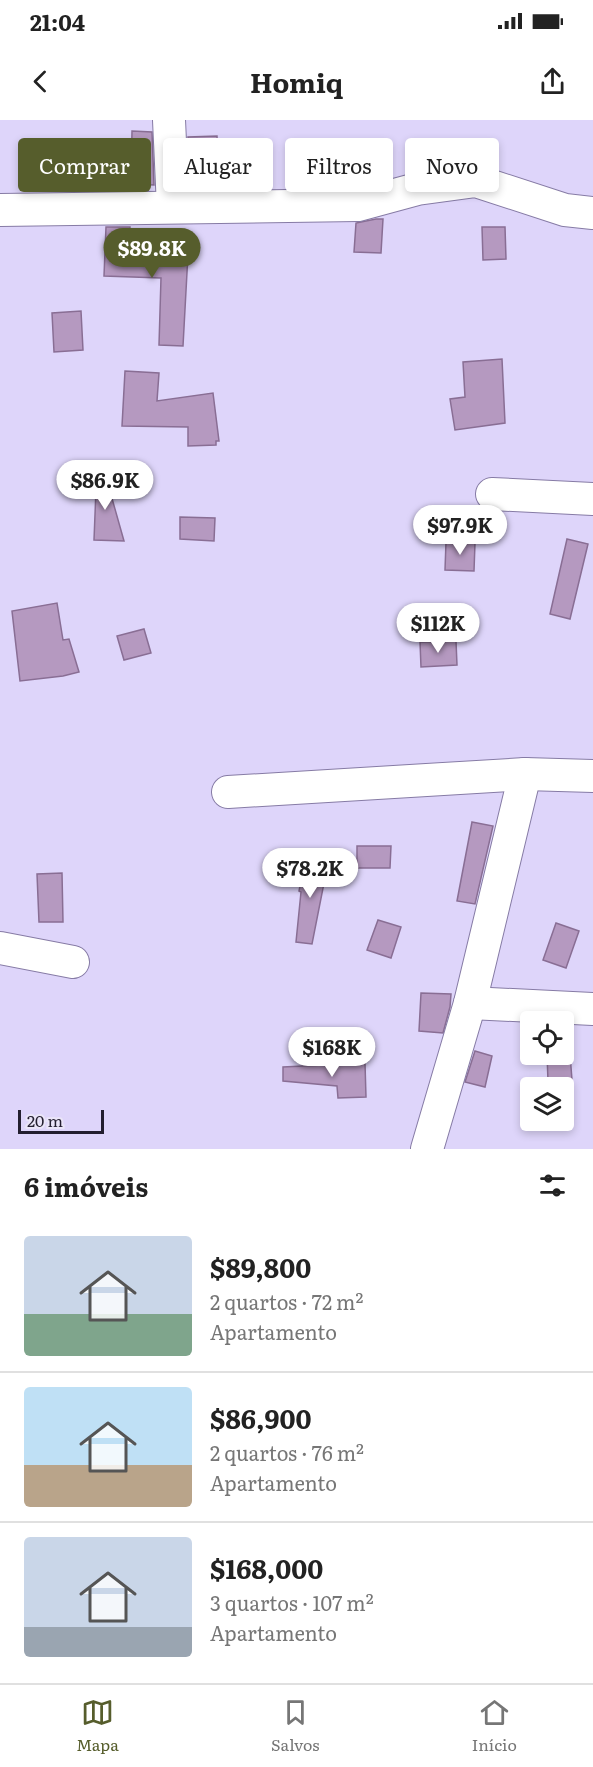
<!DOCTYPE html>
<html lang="pt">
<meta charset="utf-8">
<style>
:root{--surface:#fff;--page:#f2f2f2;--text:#222;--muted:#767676;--line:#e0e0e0;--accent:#565d2c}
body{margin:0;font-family:Literata,serif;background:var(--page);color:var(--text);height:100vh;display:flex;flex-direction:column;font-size:22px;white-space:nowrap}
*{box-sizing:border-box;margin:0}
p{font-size:20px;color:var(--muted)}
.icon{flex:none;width:33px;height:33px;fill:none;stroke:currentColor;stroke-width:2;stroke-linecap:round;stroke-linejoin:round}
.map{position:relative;height:1029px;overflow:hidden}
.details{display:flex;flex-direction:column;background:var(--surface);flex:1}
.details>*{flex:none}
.banner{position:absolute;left:18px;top:18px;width:558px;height:54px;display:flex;gap:12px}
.fabs{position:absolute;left:520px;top:891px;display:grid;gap:12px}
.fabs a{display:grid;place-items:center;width:54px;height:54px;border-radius:6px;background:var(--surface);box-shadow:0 3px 9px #0003;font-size:30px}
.scale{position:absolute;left:18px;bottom:15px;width:86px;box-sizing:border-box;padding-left:6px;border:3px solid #231e2f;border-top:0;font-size:16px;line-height:21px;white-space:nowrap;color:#231e2f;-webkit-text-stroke:4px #eae5f8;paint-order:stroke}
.price{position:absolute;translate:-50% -51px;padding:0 14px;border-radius:21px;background:#fff;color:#222;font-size:20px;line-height:39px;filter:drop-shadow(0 2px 3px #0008)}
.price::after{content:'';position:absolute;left:50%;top:36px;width:18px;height:14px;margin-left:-9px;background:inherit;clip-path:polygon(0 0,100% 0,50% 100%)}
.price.selected{background:var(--accent);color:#fff}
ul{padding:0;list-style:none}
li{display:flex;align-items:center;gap:18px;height:150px;padding:0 24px}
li+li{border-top:2px solid var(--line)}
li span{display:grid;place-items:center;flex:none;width:168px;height:120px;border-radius:6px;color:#555}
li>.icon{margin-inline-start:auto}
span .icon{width:72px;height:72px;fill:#fffc;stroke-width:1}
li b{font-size:26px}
h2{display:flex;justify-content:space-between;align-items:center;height:72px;padding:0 24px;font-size:26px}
.pill{padding:0 21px;border-radius:6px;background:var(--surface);box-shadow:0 3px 9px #0003;font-size:21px;line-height:54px}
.pill.selected{background:var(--accent);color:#fff}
.status{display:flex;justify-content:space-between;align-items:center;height:42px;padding:0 30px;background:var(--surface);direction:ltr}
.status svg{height:16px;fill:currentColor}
header{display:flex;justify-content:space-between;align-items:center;height:78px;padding:0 24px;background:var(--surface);font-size:27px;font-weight:700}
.dock{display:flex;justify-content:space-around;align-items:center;height:84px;border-top:2px solid var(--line);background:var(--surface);font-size:16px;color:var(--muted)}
.dock a{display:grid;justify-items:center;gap:3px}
.dock .selected{color:var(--accent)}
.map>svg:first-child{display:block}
</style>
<div class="status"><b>21:04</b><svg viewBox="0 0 49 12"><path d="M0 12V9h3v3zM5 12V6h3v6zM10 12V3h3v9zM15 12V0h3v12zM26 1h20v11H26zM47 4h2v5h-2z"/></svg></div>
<header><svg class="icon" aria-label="back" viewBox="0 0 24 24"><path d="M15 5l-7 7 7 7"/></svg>Homiq<svg class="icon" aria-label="share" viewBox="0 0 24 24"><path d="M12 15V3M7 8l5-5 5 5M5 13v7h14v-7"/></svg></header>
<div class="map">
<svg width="593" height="1029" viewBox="0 0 593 1029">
<rect width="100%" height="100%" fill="#ded5fa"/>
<g fill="#b599c0" stroke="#896e94" stroke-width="1.5">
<polygon points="132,11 152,12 154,65 131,64"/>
<polygon points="217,16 218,41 189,41 188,17"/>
<polygon points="376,99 383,99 381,133 354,132 356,103"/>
<polygon points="106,107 130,107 129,131 188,134 183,226 159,225 161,158 104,156"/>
<polygon points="482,107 505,107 506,139 483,140"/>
<polygon points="81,191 83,230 54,232 52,193"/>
<polygon points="502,239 505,303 455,310 450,279 465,277 463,242"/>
<polygon points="125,251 159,253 157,281 213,273 219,321 216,321 216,325 188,326 188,307 122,306"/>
<polygon points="102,343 124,421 94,420 97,344"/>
<polygon points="180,397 215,398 214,421 180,419"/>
<polygon points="567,419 588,424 570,499 550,494"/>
<polygon points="446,422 475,423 474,451 445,450"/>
<polygon points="57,483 63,520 69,519 79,552 63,556 20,561 12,491"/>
<polygon points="144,509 151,533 124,540 117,516"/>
<polygon points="456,521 457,545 421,547 420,522"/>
<polygon points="472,702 493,706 475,784 457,781"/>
<polygon points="357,726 391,726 390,748 357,748"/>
<polygon points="305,740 328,743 312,824 296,822 301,772 299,771"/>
<polygon points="62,753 63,802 39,802 37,754"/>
<polygon points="378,800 401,807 391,838 367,830"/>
<polygon points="556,803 579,811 566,848 543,840"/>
<polygon points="421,873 451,874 450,887 443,913 419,911"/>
<polygon points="475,931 492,936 485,967 465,962"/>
<polygon points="547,934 570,934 572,960 548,961"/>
<polygon points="365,943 366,977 338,978 337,966 283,961 283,947"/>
</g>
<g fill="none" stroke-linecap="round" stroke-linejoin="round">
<defs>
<g id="minor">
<polyline points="169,0 173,87"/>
<polyline points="0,90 358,85 417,69 476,61 565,90 593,93"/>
<polyline points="492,374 593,379"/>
<polyline points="228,672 525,654 593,656"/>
<polyline points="0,828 73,842"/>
<polyline points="470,883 593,889"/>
<polyline points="427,1029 470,883 525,654"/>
</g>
</defs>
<use href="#minor" stroke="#867ba5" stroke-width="34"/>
<use href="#minor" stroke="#fff" stroke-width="32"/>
</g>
</svg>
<div class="fabs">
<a><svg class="icon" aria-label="locate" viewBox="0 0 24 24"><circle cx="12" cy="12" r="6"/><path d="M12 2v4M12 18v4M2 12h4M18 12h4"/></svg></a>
<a><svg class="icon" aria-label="layers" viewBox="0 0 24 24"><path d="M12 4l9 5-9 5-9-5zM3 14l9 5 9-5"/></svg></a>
</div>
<div class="scale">20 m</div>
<b class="price selected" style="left:152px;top:159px">$89.8K</b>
<b class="price" style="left:105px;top:391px">$86.9K</b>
<b class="price" style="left:460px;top:436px">$97.9K</b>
<b class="price" style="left:438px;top:534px">$112K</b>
<b class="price" style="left:310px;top:779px">$78.2K</b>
<b class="price" style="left:332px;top:958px">$168K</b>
<div class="banner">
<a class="pill selected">Comprar</a>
<a class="pill">Alugar</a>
<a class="pill">Filtros</a>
<a class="pill">Novo</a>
</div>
</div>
<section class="details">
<h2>6 imóveis<svg class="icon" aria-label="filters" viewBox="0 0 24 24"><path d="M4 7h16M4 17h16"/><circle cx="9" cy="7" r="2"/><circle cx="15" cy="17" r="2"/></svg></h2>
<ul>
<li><span style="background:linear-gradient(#c9d6e8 65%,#7fa58c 0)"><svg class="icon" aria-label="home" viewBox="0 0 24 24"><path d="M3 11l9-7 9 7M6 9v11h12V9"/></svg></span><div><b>$89,800</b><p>2 quartos · 72 m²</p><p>Apartamento</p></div></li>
<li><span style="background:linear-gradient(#bfe0f5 65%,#b9a48a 0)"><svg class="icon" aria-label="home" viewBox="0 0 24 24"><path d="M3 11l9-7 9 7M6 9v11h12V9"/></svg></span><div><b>$86,900</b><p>2 quartos · 76 m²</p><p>Apartamento</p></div></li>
<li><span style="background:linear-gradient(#c9d6e8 75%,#9aa5b1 0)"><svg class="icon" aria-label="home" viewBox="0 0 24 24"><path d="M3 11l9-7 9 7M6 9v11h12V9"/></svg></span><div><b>$168,000</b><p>3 quartos · 107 m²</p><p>Apartamento</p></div></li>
</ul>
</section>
<nav class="dock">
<a class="selected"><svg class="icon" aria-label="map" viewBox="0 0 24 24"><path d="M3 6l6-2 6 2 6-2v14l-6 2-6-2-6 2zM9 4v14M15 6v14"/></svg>Mapa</a>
<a><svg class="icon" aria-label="saved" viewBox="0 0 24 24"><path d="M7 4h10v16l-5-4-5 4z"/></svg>Salvos</a>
<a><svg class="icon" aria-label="home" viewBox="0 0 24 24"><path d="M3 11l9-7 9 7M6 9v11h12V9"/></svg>Início</a>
</nav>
